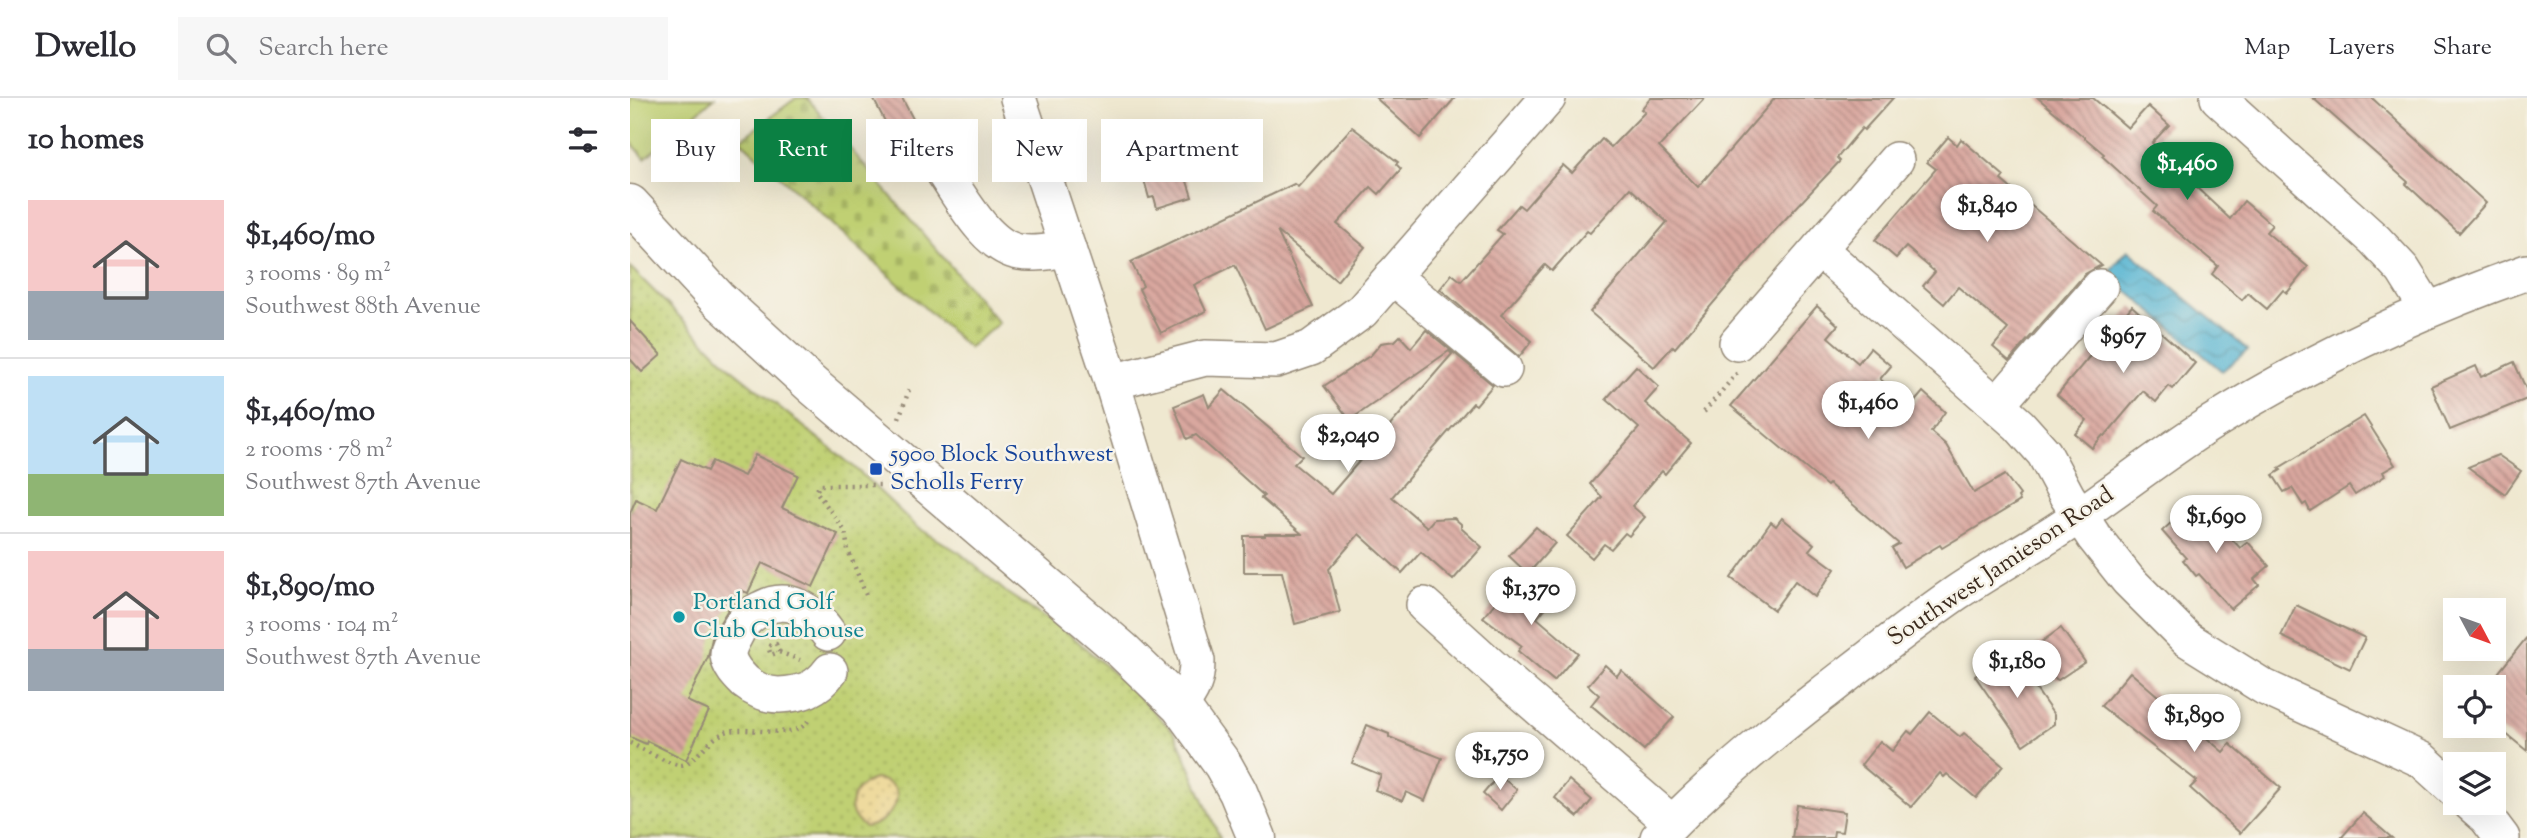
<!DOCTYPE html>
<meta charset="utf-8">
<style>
:root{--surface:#fff;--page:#f7f7f7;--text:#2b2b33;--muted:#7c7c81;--line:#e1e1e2;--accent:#0b8043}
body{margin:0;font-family:"Sorts Mill Goudy",serif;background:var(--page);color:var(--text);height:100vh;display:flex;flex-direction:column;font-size:26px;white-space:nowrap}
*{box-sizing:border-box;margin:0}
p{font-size:23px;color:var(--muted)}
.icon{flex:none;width:38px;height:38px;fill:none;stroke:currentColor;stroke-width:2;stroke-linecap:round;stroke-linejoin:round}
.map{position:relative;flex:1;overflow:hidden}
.sheet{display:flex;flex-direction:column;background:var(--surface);width:630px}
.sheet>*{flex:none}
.banner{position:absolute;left:21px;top:21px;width:665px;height:63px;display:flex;gap:14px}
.needle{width:46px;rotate:131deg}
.buttons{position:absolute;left:1813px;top:500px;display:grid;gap:14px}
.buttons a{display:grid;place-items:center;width:63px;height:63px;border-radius:0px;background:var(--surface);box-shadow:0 7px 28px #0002;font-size:35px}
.price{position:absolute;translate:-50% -60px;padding:0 16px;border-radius:24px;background:#fff;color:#222;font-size:23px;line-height:46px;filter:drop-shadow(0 2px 4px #0008)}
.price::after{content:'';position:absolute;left:50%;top:42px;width:21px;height:16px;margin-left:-10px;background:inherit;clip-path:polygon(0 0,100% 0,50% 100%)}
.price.current{background:var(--accent);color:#fff}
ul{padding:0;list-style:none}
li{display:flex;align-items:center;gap:21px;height:175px;padding:0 28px}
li+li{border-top:2px solid var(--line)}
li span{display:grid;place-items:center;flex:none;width:196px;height:140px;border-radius:0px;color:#555}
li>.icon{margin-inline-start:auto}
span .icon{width:84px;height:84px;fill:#fffc;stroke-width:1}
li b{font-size:30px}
h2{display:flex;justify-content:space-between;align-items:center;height:84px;padding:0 28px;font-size:30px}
.pill{padding:0 24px;border-radius:0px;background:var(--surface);box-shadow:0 7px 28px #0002;font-size:24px;line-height:63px}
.pill.current{background:var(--accent);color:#fff}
header{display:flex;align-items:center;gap:42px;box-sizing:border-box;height:98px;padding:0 35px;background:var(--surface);border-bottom:2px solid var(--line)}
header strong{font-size:33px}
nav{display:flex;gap:38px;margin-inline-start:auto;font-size:24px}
.search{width:490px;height:63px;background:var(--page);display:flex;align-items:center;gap:18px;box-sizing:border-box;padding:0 24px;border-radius:0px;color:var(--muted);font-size:26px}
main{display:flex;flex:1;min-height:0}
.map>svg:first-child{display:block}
</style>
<header>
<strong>Dwello</strong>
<div class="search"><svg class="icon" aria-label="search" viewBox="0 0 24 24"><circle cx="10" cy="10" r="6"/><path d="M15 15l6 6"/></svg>Search here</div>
<nav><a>Map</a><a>Layers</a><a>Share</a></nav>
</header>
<main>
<section class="sheet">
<h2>10 homes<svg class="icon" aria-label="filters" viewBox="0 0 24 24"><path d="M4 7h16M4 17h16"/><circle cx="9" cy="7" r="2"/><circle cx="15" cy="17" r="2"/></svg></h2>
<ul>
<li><span style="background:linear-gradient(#f6c9c9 65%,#9aa5b1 0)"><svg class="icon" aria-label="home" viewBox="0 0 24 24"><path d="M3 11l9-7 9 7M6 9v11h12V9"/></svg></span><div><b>$1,460/mo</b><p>3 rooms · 89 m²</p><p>Southwest 88th Avenue</p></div></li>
<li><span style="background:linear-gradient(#bfe0f5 70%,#8fb573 0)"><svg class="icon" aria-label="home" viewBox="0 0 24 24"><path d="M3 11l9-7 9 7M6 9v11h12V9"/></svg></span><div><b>$1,460/mo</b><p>2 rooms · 78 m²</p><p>Southwest 87th Avenue</p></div></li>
<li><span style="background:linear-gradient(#f6c9c9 70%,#9aa5b1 0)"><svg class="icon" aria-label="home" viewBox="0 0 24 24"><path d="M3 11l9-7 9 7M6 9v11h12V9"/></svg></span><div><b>$1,890/mo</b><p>3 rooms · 104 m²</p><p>Southwest 87th Avenue</p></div></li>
</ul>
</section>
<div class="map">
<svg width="1897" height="740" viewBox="0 0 1897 740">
<defs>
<pattern id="grass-dots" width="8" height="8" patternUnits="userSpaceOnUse" patternTransform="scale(1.75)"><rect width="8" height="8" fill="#c0d073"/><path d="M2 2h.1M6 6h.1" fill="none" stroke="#a6b363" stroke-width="1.8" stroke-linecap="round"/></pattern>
<pattern id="sand-dots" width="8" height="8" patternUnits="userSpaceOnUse" patternTransform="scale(1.75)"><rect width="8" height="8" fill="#eeda9e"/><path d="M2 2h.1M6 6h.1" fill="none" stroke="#cdbb88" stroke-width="1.8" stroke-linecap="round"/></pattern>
<pattern id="cemetery-stones" width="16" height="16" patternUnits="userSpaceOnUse" patternTransform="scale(1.75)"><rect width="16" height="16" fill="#c0d073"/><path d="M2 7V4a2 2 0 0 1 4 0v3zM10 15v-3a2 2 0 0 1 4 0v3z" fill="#a6b363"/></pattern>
<pattern id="water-waves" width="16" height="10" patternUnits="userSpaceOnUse" patternTransform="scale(1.75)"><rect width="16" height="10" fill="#54b4d2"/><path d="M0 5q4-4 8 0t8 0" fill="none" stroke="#4793aa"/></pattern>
<pattern id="building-back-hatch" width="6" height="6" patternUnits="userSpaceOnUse" patternTransform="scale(1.75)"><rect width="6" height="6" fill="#d9a79f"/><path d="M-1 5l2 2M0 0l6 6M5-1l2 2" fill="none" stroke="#b18881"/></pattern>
</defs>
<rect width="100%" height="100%" fill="#f7f3e8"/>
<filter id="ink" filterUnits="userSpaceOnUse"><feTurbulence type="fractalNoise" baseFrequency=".0143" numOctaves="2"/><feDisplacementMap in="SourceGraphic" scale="14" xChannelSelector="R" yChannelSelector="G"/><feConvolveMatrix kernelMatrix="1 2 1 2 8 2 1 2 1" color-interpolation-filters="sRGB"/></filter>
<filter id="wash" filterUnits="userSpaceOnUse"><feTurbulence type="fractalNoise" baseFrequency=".00686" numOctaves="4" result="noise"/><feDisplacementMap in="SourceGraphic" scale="28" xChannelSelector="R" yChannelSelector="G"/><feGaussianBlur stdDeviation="1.57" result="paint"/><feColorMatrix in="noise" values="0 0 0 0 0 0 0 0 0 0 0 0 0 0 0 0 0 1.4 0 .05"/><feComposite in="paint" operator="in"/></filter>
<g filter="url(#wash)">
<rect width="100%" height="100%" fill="#efe8d0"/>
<polygon fill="url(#grass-dots)" stroke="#7e7d48" stroke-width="2" points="0,169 103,272 224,369 287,429 330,455 377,495 442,538 499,589 545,635 590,740 0,740"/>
<path fill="url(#sand-dots)" stroke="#94825e" stroke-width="2" d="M245 681C287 686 260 727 235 729 211 715 221 688 245 681Z"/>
<polygon fill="url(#cemetery-stones)" stroke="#7e7d48" stroke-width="2" points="166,0 177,0 369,225 339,250 110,42"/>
<polygon fill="#c0d073" stroke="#7e7d48" stroke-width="2" points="0,0 84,0 15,60 0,43"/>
<polygon fill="url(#water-waves)" stroke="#486f78" stroke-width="2" points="1498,152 1618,252 1592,273 1477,176"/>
<g id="blocks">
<g fill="url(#building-back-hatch)">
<polygon points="243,0 272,0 302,57 279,70"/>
<polygon points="746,0 825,0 790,40"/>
<polygon points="1021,0 1075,0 1029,49 1068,89 1145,0 1263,0 1234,32 1232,30 1207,60 1210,63 1147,130 1045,250 1043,248 1024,269 960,214 1037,124 1000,90 960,135 957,133 922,173 915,167 871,217 902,243 889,259 810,191 822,176 831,183 873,136 867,132 889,107 894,111 933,67 942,75 972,41 981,49 1015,14 1011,11"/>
<polygon points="1408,0 1463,0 1498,30 1518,8 1539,27 1522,45 1552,72 1550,74 1600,121 1614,103 1642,127 1636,134 1678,169 1657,195 1653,192 1637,211 1618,195 1612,202 1582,176 1588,168 1523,113 1527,108 1472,58 1474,56"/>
<polygon points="1683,0 1742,0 1856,105 1829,135 1776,86 1778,84"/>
<polygon points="722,29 768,64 766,66 771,71 749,96 741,89 707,126 735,149 707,183 647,133 683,209 635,231 605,167 564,187 576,213 531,235 509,191 513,188 501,164 664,86 668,89"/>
<polygon points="532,34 542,67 551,64 562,99 527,110 524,99 519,100 510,67 491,72 484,49"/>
<polygon points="1318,39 1327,47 1331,41 1374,78 1371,82 1471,167 1455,176 1379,263 1363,249 1378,231 1328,189 1314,206 1293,188 1305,174 1276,149 1266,160 1245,142 1306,71 1297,64"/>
<polygon points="1187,208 1208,227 1198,239 1228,265 1240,250 1261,268 1250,281 1281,308 1293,294 1315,314 1301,334 1316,347 1344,395 1375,377 1390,397 1388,399 1390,403 1312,450 1310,447 1273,469 1262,450 1269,446 1199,386 1197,388 1101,308"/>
<polygon points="1502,208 1565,265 1543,291 1539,288 1526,304 1513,293 1475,338 1473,337 1462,350 1445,336 1457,322 1427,297"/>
<polygon points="0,223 31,257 12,274 0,261"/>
<polygon points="796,232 863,287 846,307 843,305 762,399 797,429 804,421 824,420 831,426 831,430 852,449 823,482 791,454 772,475 729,436 699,471 710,514 665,526 652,474 614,474 614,438 635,438 635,436 672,436 631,400 634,398 566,337 557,341 544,308 574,296 579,309 594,292 672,358 664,366 701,396 822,256 819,253 720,322 694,288 741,257 751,245 765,243 770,238 781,250"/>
<polygon points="1884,264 1897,293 1897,301 1820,332 1801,288 1846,268 1851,279"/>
<polygon points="1006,268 1029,289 1015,305 1061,345 1035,376 1032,373 1002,408 1015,419 999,438 995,435 981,451 974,446 962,460 937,438 972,399 960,386 1009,330 976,301"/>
<polygon points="1734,318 1765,367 1753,374 1755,378 1725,397 1719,388 1680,413 1676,405 1673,407 1662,390 1654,394 1643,377 1651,372 1649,370"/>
<polygon points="125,357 168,377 152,410 208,436 183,489 132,465 118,495 110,492 83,536 78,559 57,603 79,613 56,662 17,643 16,646 0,639 0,415 6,401 27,411 51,361 77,373 82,363 114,378"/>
<polygon points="1868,357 1891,373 1875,396 1838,369"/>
<polygon points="1566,402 1610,450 1618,444 1639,468 1624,481 1629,487 1601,511 1569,476 1566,478 1553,462 1556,460 1532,433"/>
<polygon points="1152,420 1184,446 1179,452 1205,471 1185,499 1165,483 1144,512 1101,480 1141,424 1146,428"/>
<polygon points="906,429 925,445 898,476 879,458"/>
<polygon points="891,475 922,502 907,520 948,555 924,583 888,553 892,548 853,519"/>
<polygon points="1666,507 1735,540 1720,571 1651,538"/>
<polygon points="1431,530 1455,564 1428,582 1390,559"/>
<polygon points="1897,539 1897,653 1864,626 1864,580"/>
<polygon points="1383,558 1424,617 1424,626 1393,647 1345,578 1362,566 1365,571"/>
<polygon points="975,567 987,578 991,572 1044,619 1014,652 961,607 969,597 958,587"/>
<polygon points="1500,574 1593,654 1600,646 1651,690 1610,735 1560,690 1567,683 1471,608"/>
<polygon points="1300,614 1330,639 1334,635 1373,668 1346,700 1317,676 1314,679 1310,675 1281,709 1231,667 1250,643 1262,653 1278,633 1282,636"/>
<polygon points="737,627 759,636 759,639 812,660 795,703 776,694 772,703 745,692 751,677 722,665"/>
<polygon points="869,677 887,692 871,712 853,696"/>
<polygon points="939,682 962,702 948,719 925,700"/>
<polygon points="1167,707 1215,714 1212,734 1204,733 1203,740 1162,740"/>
<polygon points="1733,715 1762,740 1711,740"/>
</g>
</g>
</g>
<g filter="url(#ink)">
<use href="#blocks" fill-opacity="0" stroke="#958977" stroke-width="2"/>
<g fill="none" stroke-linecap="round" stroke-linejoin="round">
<defs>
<g id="minor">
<path d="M388 0 482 284 567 563C567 583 562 593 550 608"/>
<polyline points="1588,0 1745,142 1773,172 1798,212"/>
<path d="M314 75C331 100 357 149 389 154 405 157 422 153 438 151"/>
<polyline points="1189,151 1389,327 1414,355 1437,398 1464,439 1498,482 1557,541 1634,589 1792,662 1825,692"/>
<polyline points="762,178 874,271"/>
<polyline points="1107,245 1266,62"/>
<polyline points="482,284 575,260 646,262 681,250 732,213 918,0"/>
<polyline points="1367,307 1470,189"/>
<polyline points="794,507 879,584 1042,725"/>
<path d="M198 535C182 512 158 496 131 511 121 516 113 522 108 532 104 540 98 548 98 557 99 568 108 577 115 584 125 592 137 597 149 597 172 596 187 591 200 573"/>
<polyline points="1840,705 1857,720 1872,740"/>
<path d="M1028 740C1078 687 1134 641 1191 597 1236 562 1280 527 1326 495 1359 473 1393 454 1426 433 1477 400 1525 361 1578 327 1677 265 1786 213 1897 174"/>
</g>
<polyline id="major" points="0,106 87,200 182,287 492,552 550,608 593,667 608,694 627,740"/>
</defs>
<use href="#minor" stroke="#958977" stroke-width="38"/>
<use href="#major" stroke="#958977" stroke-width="41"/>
<g stroke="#958977" stroke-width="4.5" stroke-dasharray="2 5" stroke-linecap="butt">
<polyline points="1074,314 1108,274"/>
<polyline points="269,320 279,292"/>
<polyline points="236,497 218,452 215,433 186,393 190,387 252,387"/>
<polyline points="149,554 146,546 142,546 138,549 141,557 149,554 170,562"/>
<path d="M0 645C11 650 39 667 50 667 65 667 77 639 99 633 120 628 164 643 178 623"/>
</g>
<use href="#minor" stroke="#fff" stroke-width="35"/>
<use href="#major" stroke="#fff" stroke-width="38"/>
</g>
</g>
<rect fill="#1a4fb4" stroke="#f7f3e8" stroke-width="2.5" x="239" y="364" width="14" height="14" rx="3.5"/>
<circle fill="#0f9aa8" stroke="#f7f3e8" stroke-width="2.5" cx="49" cy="519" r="7"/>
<g text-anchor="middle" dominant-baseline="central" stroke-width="5" stroke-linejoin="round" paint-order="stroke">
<g font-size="24" fill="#164399" stroke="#f7f3e8" text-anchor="start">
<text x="260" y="357">5900 Block Southwest<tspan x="260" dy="28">Scholls Ferry</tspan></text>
</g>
<g font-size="24" fill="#3b2a1e" stroke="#f7f3e8">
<text transform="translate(1371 469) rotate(-34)">Southwest Jamieson Road</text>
</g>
<g font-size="24" fill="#0d838f" stroke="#f7f3e8" text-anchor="start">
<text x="63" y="505">Portland Golf<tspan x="63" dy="28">Club Clubhouse</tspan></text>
</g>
</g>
</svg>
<div class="buttons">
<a><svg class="needle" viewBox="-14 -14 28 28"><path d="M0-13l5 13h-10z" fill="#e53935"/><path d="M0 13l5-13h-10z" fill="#7c7c81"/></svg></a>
<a><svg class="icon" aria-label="locate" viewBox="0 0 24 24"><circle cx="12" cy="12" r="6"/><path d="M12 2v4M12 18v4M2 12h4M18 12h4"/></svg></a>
<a><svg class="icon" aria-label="layers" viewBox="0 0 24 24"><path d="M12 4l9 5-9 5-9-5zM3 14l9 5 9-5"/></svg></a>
</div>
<b class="price current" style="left:1557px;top:104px">$1,460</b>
<b class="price" style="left:1357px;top:146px">$1,840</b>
<b class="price" style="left:1493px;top:277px">$967</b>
<b class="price" style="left:1238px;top:343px">$1,460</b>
<b class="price" style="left:718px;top:376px">$2,040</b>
<b class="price" style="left:1586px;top:457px">$1,690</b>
<b class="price" style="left:901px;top:529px">$1,370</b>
<b class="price" style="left:1387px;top:602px">$1,180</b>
<b class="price" style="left:1564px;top:656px">$1,890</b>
<b class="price" style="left:870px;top:694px">$1,750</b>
<div class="banner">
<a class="pill">Buy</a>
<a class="pill current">Rent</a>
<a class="pill">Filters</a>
<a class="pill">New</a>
<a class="pill">Apartment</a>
</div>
</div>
</main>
